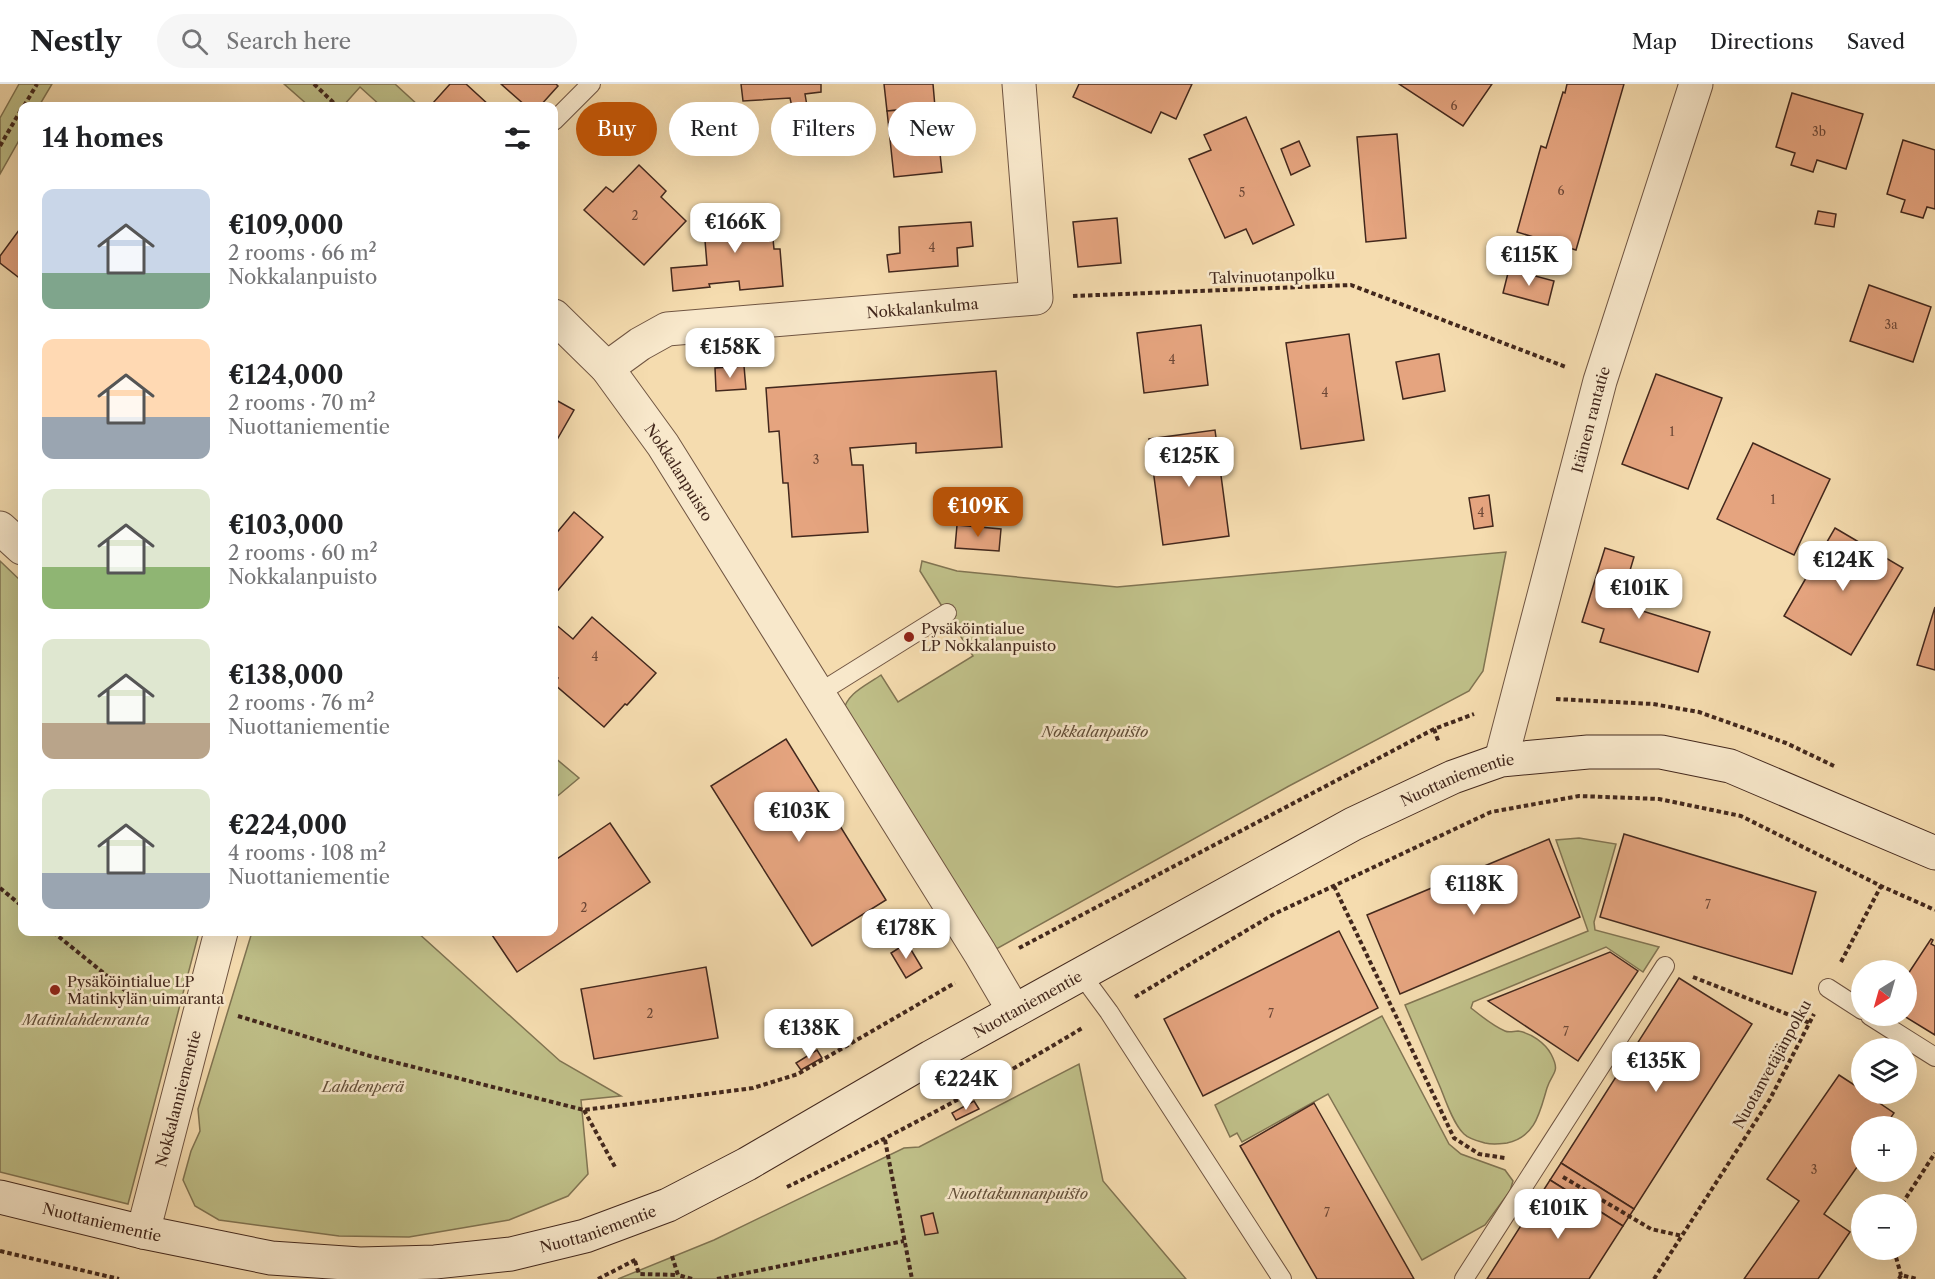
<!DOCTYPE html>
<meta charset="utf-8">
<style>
:root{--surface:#fff;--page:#f6f6f6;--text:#202124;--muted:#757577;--line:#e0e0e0;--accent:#b45309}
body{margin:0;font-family:"Libre Caslon Text",serif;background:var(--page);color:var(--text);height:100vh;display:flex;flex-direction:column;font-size:22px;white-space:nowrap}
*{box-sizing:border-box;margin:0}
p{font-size:20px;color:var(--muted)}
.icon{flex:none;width:33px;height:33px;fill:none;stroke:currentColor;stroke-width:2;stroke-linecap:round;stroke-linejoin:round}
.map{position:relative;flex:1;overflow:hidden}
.panel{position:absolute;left:18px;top:18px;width:540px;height:834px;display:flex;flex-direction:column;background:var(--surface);border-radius:12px;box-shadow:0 6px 24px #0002}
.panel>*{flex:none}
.banner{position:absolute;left:576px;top:18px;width:570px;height:54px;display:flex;gap:12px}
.needle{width:39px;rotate:217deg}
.controls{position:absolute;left:1851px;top:876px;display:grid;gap:12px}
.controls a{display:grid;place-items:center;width:66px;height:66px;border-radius:50%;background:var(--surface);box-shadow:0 6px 24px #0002;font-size:30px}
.price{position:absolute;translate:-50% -51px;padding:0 14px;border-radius:12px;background:#fff;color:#222;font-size:20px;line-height:39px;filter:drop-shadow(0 2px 3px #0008)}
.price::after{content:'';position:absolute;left:50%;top:36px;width:18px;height:14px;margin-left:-9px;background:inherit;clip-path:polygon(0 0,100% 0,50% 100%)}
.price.active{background:var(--accent);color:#fff}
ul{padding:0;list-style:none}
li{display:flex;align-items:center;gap:18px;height:150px;padding:0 24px}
li span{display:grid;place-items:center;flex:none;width:168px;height:120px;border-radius:12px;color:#555}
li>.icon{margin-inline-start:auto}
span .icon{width:72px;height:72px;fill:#fffc;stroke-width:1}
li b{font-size:26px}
h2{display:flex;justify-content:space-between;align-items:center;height:72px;padding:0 24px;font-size:26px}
.chip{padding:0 21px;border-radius:27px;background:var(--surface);box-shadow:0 6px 24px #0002;font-size:21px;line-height:54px}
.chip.active{background:var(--accent);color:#fff}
header{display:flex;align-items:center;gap:36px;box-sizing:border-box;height:84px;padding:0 30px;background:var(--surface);border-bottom:2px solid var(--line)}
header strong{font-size:28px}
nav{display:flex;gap:33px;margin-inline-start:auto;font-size:21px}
.search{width:420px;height:54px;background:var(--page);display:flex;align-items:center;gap:15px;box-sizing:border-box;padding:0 21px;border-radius:33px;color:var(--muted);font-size:22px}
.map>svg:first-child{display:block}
</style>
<header>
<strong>Nestly</strong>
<div class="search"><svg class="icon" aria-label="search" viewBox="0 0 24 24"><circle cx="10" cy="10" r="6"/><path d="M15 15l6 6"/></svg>Search here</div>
<nav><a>Map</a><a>Directions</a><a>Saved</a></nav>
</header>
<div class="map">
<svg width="1935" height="1195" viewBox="0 0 1935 1195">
<rect width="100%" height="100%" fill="#f5dcaf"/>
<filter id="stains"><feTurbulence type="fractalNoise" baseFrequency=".00333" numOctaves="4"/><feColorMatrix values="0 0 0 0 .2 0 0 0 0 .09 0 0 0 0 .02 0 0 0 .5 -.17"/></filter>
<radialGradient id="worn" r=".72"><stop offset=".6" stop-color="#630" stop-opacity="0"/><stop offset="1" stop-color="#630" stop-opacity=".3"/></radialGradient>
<g fill="#bfbf88" stroke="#817452" stroke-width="1.5">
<polygon points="19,0 52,0 39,22 22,22 22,51 0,90 0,34"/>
<polygon points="284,0 395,0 419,22 381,22 360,3 343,22 309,22"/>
<path d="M1506 468 1483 587 1469 607 1289 702 989 869 843 628C847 609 865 602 881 591L898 618 973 572 920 487 922 477 957 487 1117 503Z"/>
<polygon points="0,477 22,498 22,848 199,848 128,1120 0,1088"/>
<polygon points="554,673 579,694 554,715"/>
<path d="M1579 754 1616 760 1594 838 1595 846 1659 863 1643 888 1606 863 1473 918 1471 924C1481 932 1493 942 1505 947 1509 949 1514 947 1518 947 1531 949 1545 959 1551 970 1561 989 1552 988 1547 1004 1540 1027 1536 1053 1507 1059 1499 1060 1493 1061 1485 1059 1478 1057 1469 1055 1464 1050 1454 1041 1446 1018 1441 1005 1429 977 1417 949 1405 921L1588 847 1556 756Z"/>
<polygon points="252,848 417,848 560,977 621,1012 581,1016 588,1090 568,1112 509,1136 409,1153 339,1152 219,1136 195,1122 183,1096 191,1067 200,1047 198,1025"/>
<polygon points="1382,932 1449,1060 1461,1070 1505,1086 1513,1097 1510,1107 1485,1141 1422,1176 1328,1010 1242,1058 1237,1049 1230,1053 1215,1021"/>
<polygon points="1079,980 1103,1097 1186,1195 618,1195 714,1156 904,1064 919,1063"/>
</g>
<g fill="#e5a47f" stroke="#43281d" stroke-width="1.5">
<polygon points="450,0 466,0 490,22 435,22 432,20"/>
<polygon points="501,0 556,0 558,2 540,22 526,22"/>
<polygon points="741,0 821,0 821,8 805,10 807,22 792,23 790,14 743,17"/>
<polygon points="884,0 933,0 935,23 887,27"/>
<polygon points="1079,0 1192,0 1176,35 1161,28 1151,49 1073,13"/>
<polygon points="1399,0 1492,0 1463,42"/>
<polygon points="1567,0 1624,0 1576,166 1517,148 1541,62 1546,64 1563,8 1565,9"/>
<polygon points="1792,9 1863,30 1846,85 1817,76 1813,88 1791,81 1795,69 1776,63"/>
<polygon points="935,23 942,88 894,93 887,27"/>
<polygon points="1246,33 1294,141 1253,160 1246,145 1225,154 1189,75 1211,66 1204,51"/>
<polygon points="1397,50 1406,154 1366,158 1357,53"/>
<polygon points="1903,56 1935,66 1935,125 1927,123 1923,134 1901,128 1905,116 1887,110"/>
<polygon points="1299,57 1310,82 1291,91 1281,65"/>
<polygon points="639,81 666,107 661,113 686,137 644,181 584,126 606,103 613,108"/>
<polygon points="770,126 774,165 780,165 783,202 740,206 739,197 709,200 710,203 673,207 671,184 707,181 703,132"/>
<polygon points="1818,127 1836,130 1834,143 1815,140"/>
<polygon points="1117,134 1121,179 1078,183 1073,138"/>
<polygon points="971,138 973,162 957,164 958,182 889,188 887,171 900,169 899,143"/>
<polygon points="22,142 22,196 0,179 0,172"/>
<polygon points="1509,185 1554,197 1548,221 1503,209"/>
<polygon points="1869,201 1931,223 1913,278 1850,257"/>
<polygon points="1201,241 1208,301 1144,309 1137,249"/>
<polygon points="1349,250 1364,356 1301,365 1286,259"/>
<polygon points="1439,270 1445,307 1403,315 1396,278"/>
<polygon points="744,282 746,305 716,307 715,284"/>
<polygon points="996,287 1002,363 916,369 916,359 850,364 852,381 863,381 868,448 792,453 788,399 783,399 779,347 769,348 766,304"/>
<polygon points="1656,290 1722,314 1688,405 1622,380"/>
<polygon points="554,315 574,326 554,361"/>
<polygon points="1215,346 1229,452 1163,461 1149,355"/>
<polygon points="1753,359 1830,395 1794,471 1717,435"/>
<polygon points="1489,411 1493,442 1474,445 1469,414"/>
<polygon points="574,428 603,453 554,511 554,452"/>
<polygon points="957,441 1001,445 999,467 955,464"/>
<polygon points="1835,444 1903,484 1851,571 1784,532"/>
<polygon points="1605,464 1634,473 1620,520 1710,548 1698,588 1600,558 1604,545 1582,538"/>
<polygon points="1935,523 1935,586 1917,581"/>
<polygon points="592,533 656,589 627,621 625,620 604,643 554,600 558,594 554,591 554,539 573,555"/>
<polygon points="786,655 886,816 812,862 711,702"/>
<polygon points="610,739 650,798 517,888 490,848 554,848 554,777"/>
<polygon points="1624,750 1816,808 1792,890 1600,833"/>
<polygon points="1549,755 1580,833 1400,910 1367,831"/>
<polygon points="1339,847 1378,924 1203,1012 1164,935"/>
<polygon points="1931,855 1933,856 1931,860 1935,862 1935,951 1904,932 1906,932 1906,893"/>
<polygon points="907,859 922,884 906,894 891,869"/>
<polygon points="1610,868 1638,887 1578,977 1488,917"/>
<polygon points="706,883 718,954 594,975 581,905"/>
<polygon points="1679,894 1752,940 1634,1125 1561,1079"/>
<polygon points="817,966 822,974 801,986 796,979"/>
<polygon points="1839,991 1862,1006 1862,1010 1866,1010 1894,1029 1885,1042 1862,1042 1862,1076 1824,1130 1850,1148 1818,1195 1744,1195 1799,1117 1767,1095"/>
<polygon points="974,1017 979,1025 956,1036 952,1029"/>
<polygon points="1314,1019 1414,1195 1317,1195 1240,1062"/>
<polygon points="1561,1079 1634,1125 1623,1142 1550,1096"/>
<polygon points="1550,1096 1623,1142 1589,1195 1487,1195"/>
<polygon points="933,1129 938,1149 925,1151 921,1132"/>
</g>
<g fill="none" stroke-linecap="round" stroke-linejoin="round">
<defs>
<g id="lane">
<polyline points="554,37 591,0"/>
<polyline points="819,609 947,529"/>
<polyline points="1081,890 1109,928 1282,1195"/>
<polyline points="1828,904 1862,926"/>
<polyline points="1870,932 1935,973"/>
<polyline points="1464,1195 1665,882"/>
</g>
<g id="street">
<path id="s1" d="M554 232 607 284 663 361 980 869 1014 927"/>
<path id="s2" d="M607 284 640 260 667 245 1036 214 1019 0"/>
<polyline points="0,444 22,464"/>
<path id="s3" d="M1501 676 1600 297 1696 0"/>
<path id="s4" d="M143 1148 221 848"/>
</g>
<g id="secondary">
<path id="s5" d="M0 1113 143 1148 271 1174 360 1180 435 1178 511 1170 585 1152 668 1121 747 1080 931 973 1353 740 1453 693 1501 676 1588 668H1661L1730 682 1935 769"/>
</g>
</defs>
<use href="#lane" stroke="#705542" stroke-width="20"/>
<use href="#street" stroke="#705542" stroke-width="35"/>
<use href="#secondary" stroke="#43281d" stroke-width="35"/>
<g stroke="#43281d" stroke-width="4" stroke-dasharray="4.5 3" stroke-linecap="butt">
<polyline points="314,0 337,22"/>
<polyline points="24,22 37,0"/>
<polyline points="0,62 22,24"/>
<polyline points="1073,212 1351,201 1566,283"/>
<polyline points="1556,615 1653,620 1699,628 1786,659 1834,682"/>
<polyline points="1434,645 1439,659"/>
<polyline points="1334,802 1454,1054 1479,1070 1505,1074"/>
<polyline points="0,804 22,822"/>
<polyline points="53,848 132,912 166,918"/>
<polyline points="1019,864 1434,645 1474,630"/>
<polyline points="1841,878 1881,802"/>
<polyline points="1693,893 1810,939"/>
<polyline points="1135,913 1274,830 1491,728 1579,712 1659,715 1741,732 1881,802 1935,826"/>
<polyline points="238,932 370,972 584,1026 753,1004 798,990 955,899"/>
<polyline points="584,1026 615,1083"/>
<polyline points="885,1056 912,1195"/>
<polyline points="1563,1093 1651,1145 1682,1152"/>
<path d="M787 1103C889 1054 988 1001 1084 943"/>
<polyline points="1902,1120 1935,1069"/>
<polyline points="1894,1166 1901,1191"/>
<polyline points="0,1167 119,1195"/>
<polyline points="672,1172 678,1191 692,1195"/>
<polyline points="635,1177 639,1190 678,1191"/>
<polyline points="598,1195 637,1175"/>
<polyline points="717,1195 904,1157"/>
<polyline points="1654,1195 1770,1015 1814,930"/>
<polyline points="1899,1195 1901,1191 1917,1195"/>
</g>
<use href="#lane" stroke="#f8e8cb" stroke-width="18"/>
<use href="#street" stroke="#f8e8cb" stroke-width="33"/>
<use href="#secondary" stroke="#f8e8cb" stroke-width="33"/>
</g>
<g fill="#8f2418" stroke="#f8e8cb" stroke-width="2">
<circle cx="909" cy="553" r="6"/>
<circle cx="55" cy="906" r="6"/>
</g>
<g text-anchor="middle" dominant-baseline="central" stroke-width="5" stroke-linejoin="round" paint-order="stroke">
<g font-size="12" fill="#6c4736">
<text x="1454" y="21">6</text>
<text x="1819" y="47">3b</text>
<text x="1561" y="106">6</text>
<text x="1242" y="108">5</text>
<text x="635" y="131">2</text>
<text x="932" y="163">4</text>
<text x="1891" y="240">3a</text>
<text x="1172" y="275">4</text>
<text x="1325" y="308">4</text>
<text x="1672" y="347">1</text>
<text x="816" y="375">3</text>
<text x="1773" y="415">1</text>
<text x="1481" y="428">4</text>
<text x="595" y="572">4</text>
<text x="1708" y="820">7</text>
<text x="584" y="823">2</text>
<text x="650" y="929">2</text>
<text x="1271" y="929">7</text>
<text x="1566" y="947">7</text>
<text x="1814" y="1085">3</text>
<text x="1327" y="1128">7</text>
</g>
<g font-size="15" fill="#43281d" stroke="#f8e8cb">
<text transform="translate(1272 192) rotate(-2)">Talvinuotanpolku</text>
<text stroke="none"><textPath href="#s2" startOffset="328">Nokkalankulma</textPath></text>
<text stroke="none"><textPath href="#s3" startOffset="352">Itäinen rantatie</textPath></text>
<text stroke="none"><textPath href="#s1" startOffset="201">Nokkalanpuisto</textPath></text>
<text stroke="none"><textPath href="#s5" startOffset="1581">Nuottaniementie</textPath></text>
<text stroke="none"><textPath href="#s5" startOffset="1095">Nuottaniementie</textPath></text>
<text transform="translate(1772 980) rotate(-61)">Nuotanvetäjänpolku</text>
<text stroke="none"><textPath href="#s4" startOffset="138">Nokkalanniementie</textPath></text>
<text stroke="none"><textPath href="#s5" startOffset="105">Nuottaniementie</textPath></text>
<text stroke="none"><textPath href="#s5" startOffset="609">Nuottaniementie</textPath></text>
</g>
<g font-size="15" fill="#43281d" stroke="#f8e8cb" text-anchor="start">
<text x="921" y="544">Pysäköintialue<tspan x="921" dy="17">LP Nokkalanpuisto</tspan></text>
<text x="67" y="897">Pysäköintialue LP<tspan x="67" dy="17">Matinkylän uimaranta</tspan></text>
</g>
<g font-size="15" font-style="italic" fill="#624e38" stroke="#f8e8cb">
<text x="1095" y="647">Nokkalanpuisto</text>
<text x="86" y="935">Matinlahdenranta</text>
<text x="363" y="1002">Lahdenperä</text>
<text x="1018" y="1109">Nuottakunnanpuisto</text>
</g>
</g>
<rect width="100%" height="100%" filter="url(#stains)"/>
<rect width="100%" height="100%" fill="url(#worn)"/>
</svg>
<div class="controls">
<a><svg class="needle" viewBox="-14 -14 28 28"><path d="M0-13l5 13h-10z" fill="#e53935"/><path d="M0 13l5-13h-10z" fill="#757577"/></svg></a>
<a><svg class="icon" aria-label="layers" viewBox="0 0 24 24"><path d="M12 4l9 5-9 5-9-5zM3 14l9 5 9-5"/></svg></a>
<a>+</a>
<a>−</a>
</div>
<b class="price" style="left:735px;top:170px">€166K</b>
<b class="price" style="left:1529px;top:203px">€115K</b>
<b class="price" style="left:730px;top:295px">€158K</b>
<b class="price" style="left:1189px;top:404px">€125K</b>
<b class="price active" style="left:978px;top:454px">€109K</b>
<b class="price" style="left:1843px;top:508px">€124K</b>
<b class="price" style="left:1639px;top:536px">€101K</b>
<b class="price" style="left:799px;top:759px">€103K</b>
<b class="price" style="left:1474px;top:832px">€118K</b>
<b class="price" style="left:906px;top:876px">€178K</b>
<b class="price" style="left:809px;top:976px">€138K</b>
<b class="price" style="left:1656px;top:1009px">€135K</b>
<b class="price" style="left:966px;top:1027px">€224K</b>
<b class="price" style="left:1558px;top:1156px">€101K</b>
<div class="banner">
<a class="chip active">Buy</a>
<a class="chip">Rent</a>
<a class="chip">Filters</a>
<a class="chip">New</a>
</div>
<section class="panel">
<h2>14 homes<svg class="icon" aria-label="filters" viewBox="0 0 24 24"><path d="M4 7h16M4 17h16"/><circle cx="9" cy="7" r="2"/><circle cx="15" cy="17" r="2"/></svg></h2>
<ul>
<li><span style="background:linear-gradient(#c9d6e8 70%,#7fa58c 0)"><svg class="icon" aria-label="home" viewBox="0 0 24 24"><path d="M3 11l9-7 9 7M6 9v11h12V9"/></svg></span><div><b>€109,000</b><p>2 rooms · 66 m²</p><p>Nokkalanpuisto</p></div></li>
<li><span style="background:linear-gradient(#ffd9b3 65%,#9aa5b1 0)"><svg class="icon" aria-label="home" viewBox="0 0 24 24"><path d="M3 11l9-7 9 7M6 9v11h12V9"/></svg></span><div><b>€124,000</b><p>2 rooms · 70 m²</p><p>Nuottaniementie</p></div></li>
<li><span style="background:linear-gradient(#dfe7d0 65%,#8fb573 0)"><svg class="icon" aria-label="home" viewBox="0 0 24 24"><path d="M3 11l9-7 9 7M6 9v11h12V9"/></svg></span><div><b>€103,000</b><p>2 rooms · 60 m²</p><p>Nokkalanpuisto</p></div></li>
<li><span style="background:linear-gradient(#dfe7d0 70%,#b9a48a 0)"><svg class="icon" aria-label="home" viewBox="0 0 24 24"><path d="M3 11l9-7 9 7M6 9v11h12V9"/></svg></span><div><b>€138,000</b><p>2 rooms · 76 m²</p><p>Nuottaniementie</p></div></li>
<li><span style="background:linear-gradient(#dfe7d0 70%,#9aa5b1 0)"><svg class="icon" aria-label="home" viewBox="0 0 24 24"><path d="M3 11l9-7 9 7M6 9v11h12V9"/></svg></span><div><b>€224,000</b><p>4 rooms · 108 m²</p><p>Nuottaniementie</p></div></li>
</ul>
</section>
</div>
